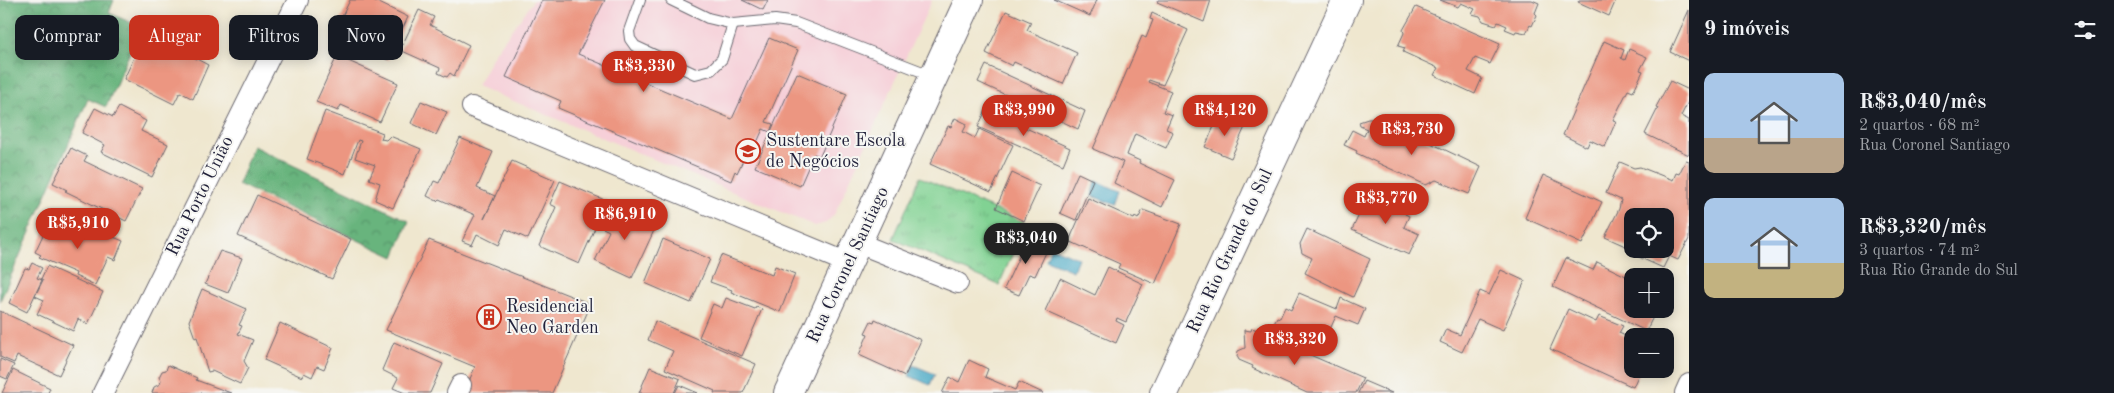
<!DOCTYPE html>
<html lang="pt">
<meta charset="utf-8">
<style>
:root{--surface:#171b24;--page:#20242c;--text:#f1f3f6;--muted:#9ea1a6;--accent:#c8321e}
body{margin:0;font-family:"Old Standard TT",serif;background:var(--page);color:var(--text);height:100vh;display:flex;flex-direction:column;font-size:19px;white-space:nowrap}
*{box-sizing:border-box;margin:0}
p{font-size:16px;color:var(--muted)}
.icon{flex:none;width:28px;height:28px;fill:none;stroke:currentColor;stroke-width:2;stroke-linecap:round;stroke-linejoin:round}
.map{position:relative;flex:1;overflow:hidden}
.drawer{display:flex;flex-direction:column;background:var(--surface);width:425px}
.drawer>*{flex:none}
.top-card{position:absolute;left:15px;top:15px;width:475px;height:45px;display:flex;gap:10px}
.controls{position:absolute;left:1624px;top:208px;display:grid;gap:10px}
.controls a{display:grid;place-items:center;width:50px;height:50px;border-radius:10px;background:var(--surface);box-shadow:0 2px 12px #0003;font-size:25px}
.price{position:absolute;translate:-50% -42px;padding:0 11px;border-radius:18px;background:var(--accent);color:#fff;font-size:16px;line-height:32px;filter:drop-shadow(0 1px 2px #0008)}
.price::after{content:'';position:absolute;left:50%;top:30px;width:15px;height:11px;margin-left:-8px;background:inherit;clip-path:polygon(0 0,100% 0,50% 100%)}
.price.active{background:#222;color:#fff}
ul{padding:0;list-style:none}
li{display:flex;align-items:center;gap:15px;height:125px;padding:0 15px}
li span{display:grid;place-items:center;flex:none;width:140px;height:100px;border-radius:10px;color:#555}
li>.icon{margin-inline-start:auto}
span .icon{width:60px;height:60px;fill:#fffc;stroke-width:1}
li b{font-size:21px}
h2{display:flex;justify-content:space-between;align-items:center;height:60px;padding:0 15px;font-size:21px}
.chip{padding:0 18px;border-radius:10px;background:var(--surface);box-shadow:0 2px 12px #0003;font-size:18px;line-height:45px}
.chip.active{background:var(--accent);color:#fff}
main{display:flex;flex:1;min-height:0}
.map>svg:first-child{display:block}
</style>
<main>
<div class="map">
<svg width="1689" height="393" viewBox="0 0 1689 393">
<defs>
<pattern id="grass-tufts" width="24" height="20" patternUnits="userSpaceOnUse" patternTransform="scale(1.25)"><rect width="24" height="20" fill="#81d293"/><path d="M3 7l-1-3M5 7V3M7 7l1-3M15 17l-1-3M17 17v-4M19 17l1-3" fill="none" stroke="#6fb480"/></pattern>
<pattern id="forest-crowns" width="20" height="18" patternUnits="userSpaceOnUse" patternTransform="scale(1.25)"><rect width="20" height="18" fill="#68b47d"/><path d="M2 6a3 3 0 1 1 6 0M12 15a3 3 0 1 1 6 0" fill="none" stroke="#559268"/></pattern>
</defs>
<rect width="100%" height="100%" fill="#f6f6f2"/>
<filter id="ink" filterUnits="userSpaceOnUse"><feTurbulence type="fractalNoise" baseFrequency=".02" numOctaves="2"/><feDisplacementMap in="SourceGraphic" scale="10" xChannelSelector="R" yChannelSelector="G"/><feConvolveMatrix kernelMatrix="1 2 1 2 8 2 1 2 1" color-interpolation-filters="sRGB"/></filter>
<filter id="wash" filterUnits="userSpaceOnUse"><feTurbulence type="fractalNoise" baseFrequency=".0096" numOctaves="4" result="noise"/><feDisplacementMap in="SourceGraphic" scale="20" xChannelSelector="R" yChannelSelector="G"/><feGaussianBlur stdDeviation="1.12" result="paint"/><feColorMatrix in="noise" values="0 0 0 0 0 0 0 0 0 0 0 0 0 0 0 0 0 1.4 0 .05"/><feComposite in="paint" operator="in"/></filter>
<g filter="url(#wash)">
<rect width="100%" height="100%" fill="#efe7cf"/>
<polygon fill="#f6cfd8" points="534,0 932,0 834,215 826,223 815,226 477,86 494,54"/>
<polygon fill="url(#grass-tufts)" stroke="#527a67" points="920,177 1026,223 999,285 893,239"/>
<g fill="url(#forest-crowns)" stroke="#456b5c">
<polygon points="0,0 114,0 109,13 141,27 106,107 88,99 0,301"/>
<polygon points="253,146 409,221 394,257 238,184"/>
</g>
<g fill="#45a7c5" stroke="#346480">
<polygon points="1096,181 1120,191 1115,205 1092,196"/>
<polygon points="1051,247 1078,258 1073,271 1046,260"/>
<polygon points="913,365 935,374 930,385 909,376"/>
</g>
<g id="blocks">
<g fill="#ec9681">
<polygon points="350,0 373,0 408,17 388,60 368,51 373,40 363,35 359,45 334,33"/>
<polygon points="542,0 605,0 578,54 732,119 769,38 798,50 766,122 773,124 770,132 763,129 752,154 747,152 737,173 735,171 731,181 558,108 561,101 506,77"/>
<polygon points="742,0 768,0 763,10"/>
<polygon points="1054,0 1097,0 1090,16"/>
<polygon points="1158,0 1211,0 1204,22 1157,2"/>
<polygon points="1440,0 1532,0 1539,3 1535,13 1537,15 1532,26 1530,25 1526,33 1516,31 1515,33 1505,29 1507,26 1498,22 1496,25 1483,21 1480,16 1472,14 1475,9 1461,3 1458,7"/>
<polygon points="1579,0 1616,0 1609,16 1578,2"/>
<polygon points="1416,7 1500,44 1490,64 1475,58 1468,71 1482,78 1475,94 1434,75 1438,68 1403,52 1405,48 1398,46 1404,33 1403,30"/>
<polygon points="419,10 434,17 430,25 469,45 454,76 450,73 447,77 438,73 440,68 400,50"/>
<polygon points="1689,10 1689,61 1670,52"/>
<polygon points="1006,11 1031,22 1027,30 1077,53 1063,84 1014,62 1012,66 986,53"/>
<polygon points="1152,13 1188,30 1163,85 1149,80 1148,82 1171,91 1163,112 1172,115 1166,129 1173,132 1166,148 1135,134 1127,155 1140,161 1139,163 1175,180 1162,207 1114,183 1123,162 1093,149 1142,36 1146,38 1153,20 1150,19"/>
<polygon points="143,38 160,47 163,41 208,65 193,99 180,92 174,104 124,79"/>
<polygon points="1604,41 1624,50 1621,58 1625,60 1629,49 1647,57 1640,70 1643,71 1633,92 1628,90 1613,120 1616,121 1605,147 1590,140 1587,147 1563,135"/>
<polygon points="337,56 398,83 380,122 341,105 338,111 316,102"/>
<polygon points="986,65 1085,111 1078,129 978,82"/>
<polygon points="797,73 847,94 820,156 814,154 800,186 755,167"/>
<polygon points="1670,81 1689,90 1689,100 1681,116 1689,120 1689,155 1645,134 1658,108 1656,107"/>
<polygon points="421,101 447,112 436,135 411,123"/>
<polygon points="119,107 146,121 141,131 168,144 152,177 101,152 105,145 82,133 95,108 113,117"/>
<polygon points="986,110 1070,148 1063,165 978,127"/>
<polygon points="325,111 383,133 381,139 386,140 390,136 421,149 393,208 375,200 380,183 369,179 375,165 355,158 361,141 358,140 345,174 307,159"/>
<polygon points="1219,115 1245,127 1231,158 1205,147"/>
<polygon points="1376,116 1386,121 1385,124 1391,127 1392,124 1408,132 1407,135 1417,140 1418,137 1481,167 1469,194 1436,180 1426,185 1356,153 1357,151 1344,145 1352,130 1364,136 1367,129 1360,126 1359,122 1368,119 1374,119"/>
<polygon points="955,118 967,124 963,132 975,138 979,129 1013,145 991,192 930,164 948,126 951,127"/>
<polygon points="460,138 493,152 477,188 495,196 484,219 512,161 555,180 528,239 506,229 499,245 477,234 472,245 462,241 475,215 439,199 437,201 427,196 434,181 439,183"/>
<polygon points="71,148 87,156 84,161 142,189 126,221 65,191 67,190 53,183"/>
<polygon points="1686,160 1689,161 1689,239 1678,260 1669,256 1663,268 1632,254 1634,249 1665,249 1665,216 1632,216 1632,249 1605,237 1619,209 1621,200 1606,193 1620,162 1634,168 1640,167 1673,180 1676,173 1679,174"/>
<polygon points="1012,173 1040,186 1024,221 996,208"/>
<polygon points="1078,173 1093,180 1076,220 1060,213"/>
<polygon points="1543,175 1602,202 1582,244 1525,218"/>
<polygon points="560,181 607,201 579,264 539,246 556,207 550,204"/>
<polygon points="257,195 351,239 332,279 238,236"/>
<polygon points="1368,195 1406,211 1405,214 1409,216 1404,227 1419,234 1409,255 1352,230"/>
<polygon points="1088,198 1134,219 1135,217 1138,219 1143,210 1181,224 1155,284 1118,268 1120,264 1069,241"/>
<polygon points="614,205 657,224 632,278 595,261 609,231 603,228"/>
<polygon points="50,220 76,231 78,225 84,228 85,225 123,241 115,260 108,257 95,285 75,276 76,273 39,257 41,255 35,252"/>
<polygon points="1307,229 1370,259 1353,297 1305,273 1312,258 1302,253 1300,244"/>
<polygon points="1028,237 1049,246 1035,276 1029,274 1019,295 1004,289"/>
<polygon points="663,239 710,259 691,303 645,283"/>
<polygon points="429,240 591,304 552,393 464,393 475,367 386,330"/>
<polygon points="220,251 242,258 228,293 205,284"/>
<polygon points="721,255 772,275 775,266 795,274 780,312 731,292 732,290 710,282"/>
<polygon points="1566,258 1593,270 1597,262 1632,279 1632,309 1657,309 1646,331 1553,287"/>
<polygon points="32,263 42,268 37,278 42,280 27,312 9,303 25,268 29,269"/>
<polygon points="47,266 103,292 88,324 78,319 73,331 37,314 44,300 35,296 43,280 41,279"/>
<polygon points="1108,267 1143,284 1126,322 1117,318 1116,321 1124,325 1116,343 1045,311 1060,278 1095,295"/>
<polygon points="1501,270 1525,281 1503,330 1478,319 1462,352 1440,342 1446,329 1460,335 1480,291 1489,295"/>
<polygon points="202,289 247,309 239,325 242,326 238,334 253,340 244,361 248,368 240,384 212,371 208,372 197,337 195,338 189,321"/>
<polygon points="1299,293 1337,309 1341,298 1365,309 1358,325 1336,316 1319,354 1269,332 1277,317 1280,318 1285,307 1291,310"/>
<polygon points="726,298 755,309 756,307 762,309 742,356 699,337 713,304 722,308"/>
<polygon points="1568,309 1596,322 1599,316 1623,326 1619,333 1632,339 1632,369 1641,369 1633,387 1550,349"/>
<polygon points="0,311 73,345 59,375 17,356 14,363 0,357"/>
<polygon points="875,319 921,340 905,376 859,355 868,334 865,333 871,321 874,322"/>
<polygon points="655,321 756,364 743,393 714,393 715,391 665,369 673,351 648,340"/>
<polygon points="280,323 333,348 324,369 317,366 312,377 304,373 302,377 264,360"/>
<polygon points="1252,328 1279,339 1278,341 1363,378 1356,393 1307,393 1252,368 1253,366 1239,360 1237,356 1238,351 1245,348 1244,330 1251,331"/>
<polygon points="394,342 443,364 430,393 405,393 393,388 398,378 382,370"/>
<polygon points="0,359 14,365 7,379 0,376"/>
<polygon points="969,360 988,369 985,377 1015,390 1019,382 1043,393 942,393 950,377 959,382"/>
<polygon points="168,365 197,378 196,380 231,393 152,393 154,387 160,384 161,381 159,377 162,371 166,370"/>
<polygon points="650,367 680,379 674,393 639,393"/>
<polygon points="13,370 50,388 48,393 2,393"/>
<polygon points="1364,381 1392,393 1358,393"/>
<polygon points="679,385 698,393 675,393"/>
</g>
</g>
</g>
<g filter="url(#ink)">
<use href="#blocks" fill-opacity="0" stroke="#6a676f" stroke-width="1"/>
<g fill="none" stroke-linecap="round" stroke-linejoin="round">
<defs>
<g id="service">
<polyline points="640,0 629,31 630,39 635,46 695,74 711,70 722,59 733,24"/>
<polyline points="671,0 708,18 733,24 775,20 796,23 933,76"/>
</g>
<g id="minor">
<polyline points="472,107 848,263"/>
<polyline points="858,243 958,283"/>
<polyline points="103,393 298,0"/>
<polyline points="457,393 461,385"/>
<polyline points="1685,393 1689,384"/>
</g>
<g id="secondary">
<polyline points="788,393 969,0"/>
<polyline points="1164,393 1347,0"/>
</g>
</defs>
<use href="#service" stroke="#6a676f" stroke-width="12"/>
<use href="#minor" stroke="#6a676f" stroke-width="22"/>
<use href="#secondary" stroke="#6a676f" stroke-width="30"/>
<use href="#service" stroke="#fff" stroke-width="10"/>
<use href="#minor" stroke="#fff" stroke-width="20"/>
<use href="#secondary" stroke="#fff" stroke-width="28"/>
</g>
</g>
<defs>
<symbol id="university-ring" viewBox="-11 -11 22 22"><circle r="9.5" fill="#f6f6f2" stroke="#c8321e" stroke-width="1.5"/><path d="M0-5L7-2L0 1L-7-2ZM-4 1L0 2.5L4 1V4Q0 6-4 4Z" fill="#c8321e"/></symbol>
<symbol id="building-ring" viewBox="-11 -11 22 22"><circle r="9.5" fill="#f6f6f2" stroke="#c8321e" stroke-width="1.5"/><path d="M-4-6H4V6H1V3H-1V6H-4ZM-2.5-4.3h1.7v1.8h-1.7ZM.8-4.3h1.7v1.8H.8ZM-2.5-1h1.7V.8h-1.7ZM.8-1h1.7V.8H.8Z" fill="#c8321e"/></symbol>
</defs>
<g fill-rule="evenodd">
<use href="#university-ring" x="734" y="137" width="28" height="28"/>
<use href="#building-ring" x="475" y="303" width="28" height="28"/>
</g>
<g text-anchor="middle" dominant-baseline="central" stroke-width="4" stroke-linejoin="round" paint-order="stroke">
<g font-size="18" fill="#22223b" stroke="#f6f6f2" text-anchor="start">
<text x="766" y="141">Sustentare Escola<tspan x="766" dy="21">de Negócios</tspan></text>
<text x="506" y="307">Residencial<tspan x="506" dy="21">Neo Garden</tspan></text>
</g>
<g font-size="18" fill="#22223b" stroke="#f6f6f2">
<text transform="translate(200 196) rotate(-64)">Rua Porto União</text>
<text transform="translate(1230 251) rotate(-65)">Rua Rio Grande do Sul</text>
<text transform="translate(848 265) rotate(-65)">Rua Coronel Santiago</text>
</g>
</g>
</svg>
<div class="controls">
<a><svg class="icon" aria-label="locate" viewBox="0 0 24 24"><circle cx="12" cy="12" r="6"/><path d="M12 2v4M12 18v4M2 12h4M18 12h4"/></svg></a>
<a>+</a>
<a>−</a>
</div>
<b class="price" style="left:644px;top:93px">R$3,330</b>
<b class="price" style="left:1024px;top:137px">R$3,990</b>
<b class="price" style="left:1225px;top:137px">R$4,120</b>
<b class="price" style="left:1412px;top:156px">R$3,730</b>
<b class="price" style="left:1386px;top:225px">R$3,770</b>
<b class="price" style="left:625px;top:241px">R$6,910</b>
<b class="price" style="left:78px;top:250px">R$5,910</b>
<b class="price active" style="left:1026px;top:265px">R$3,040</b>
<b class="price" style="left:1295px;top:366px">R$3,320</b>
<div class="top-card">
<a class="chip">Comprar</a>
<a class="chip active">Alugar</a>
<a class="chip">Filtros</a>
<a class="chip">Novo</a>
</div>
</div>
<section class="drawer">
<h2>9 imóveis<svg class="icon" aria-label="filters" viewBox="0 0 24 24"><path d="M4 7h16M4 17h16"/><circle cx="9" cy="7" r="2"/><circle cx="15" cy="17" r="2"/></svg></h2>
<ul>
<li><span style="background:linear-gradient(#a9c7e8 65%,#b9a48a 0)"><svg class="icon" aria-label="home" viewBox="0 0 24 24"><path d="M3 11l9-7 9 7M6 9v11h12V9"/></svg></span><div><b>R$3,040/mês</b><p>2 quartos · 68 m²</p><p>Rua Coronel Santiago</p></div></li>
<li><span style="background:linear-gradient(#a9c7e8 65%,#c2b280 0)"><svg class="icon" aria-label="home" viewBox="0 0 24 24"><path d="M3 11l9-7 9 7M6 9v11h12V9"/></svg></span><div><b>R$3,320/mês</b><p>3 quartos · 74 m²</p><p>Rua Rio Grande do Sul</p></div></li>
</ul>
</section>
</main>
